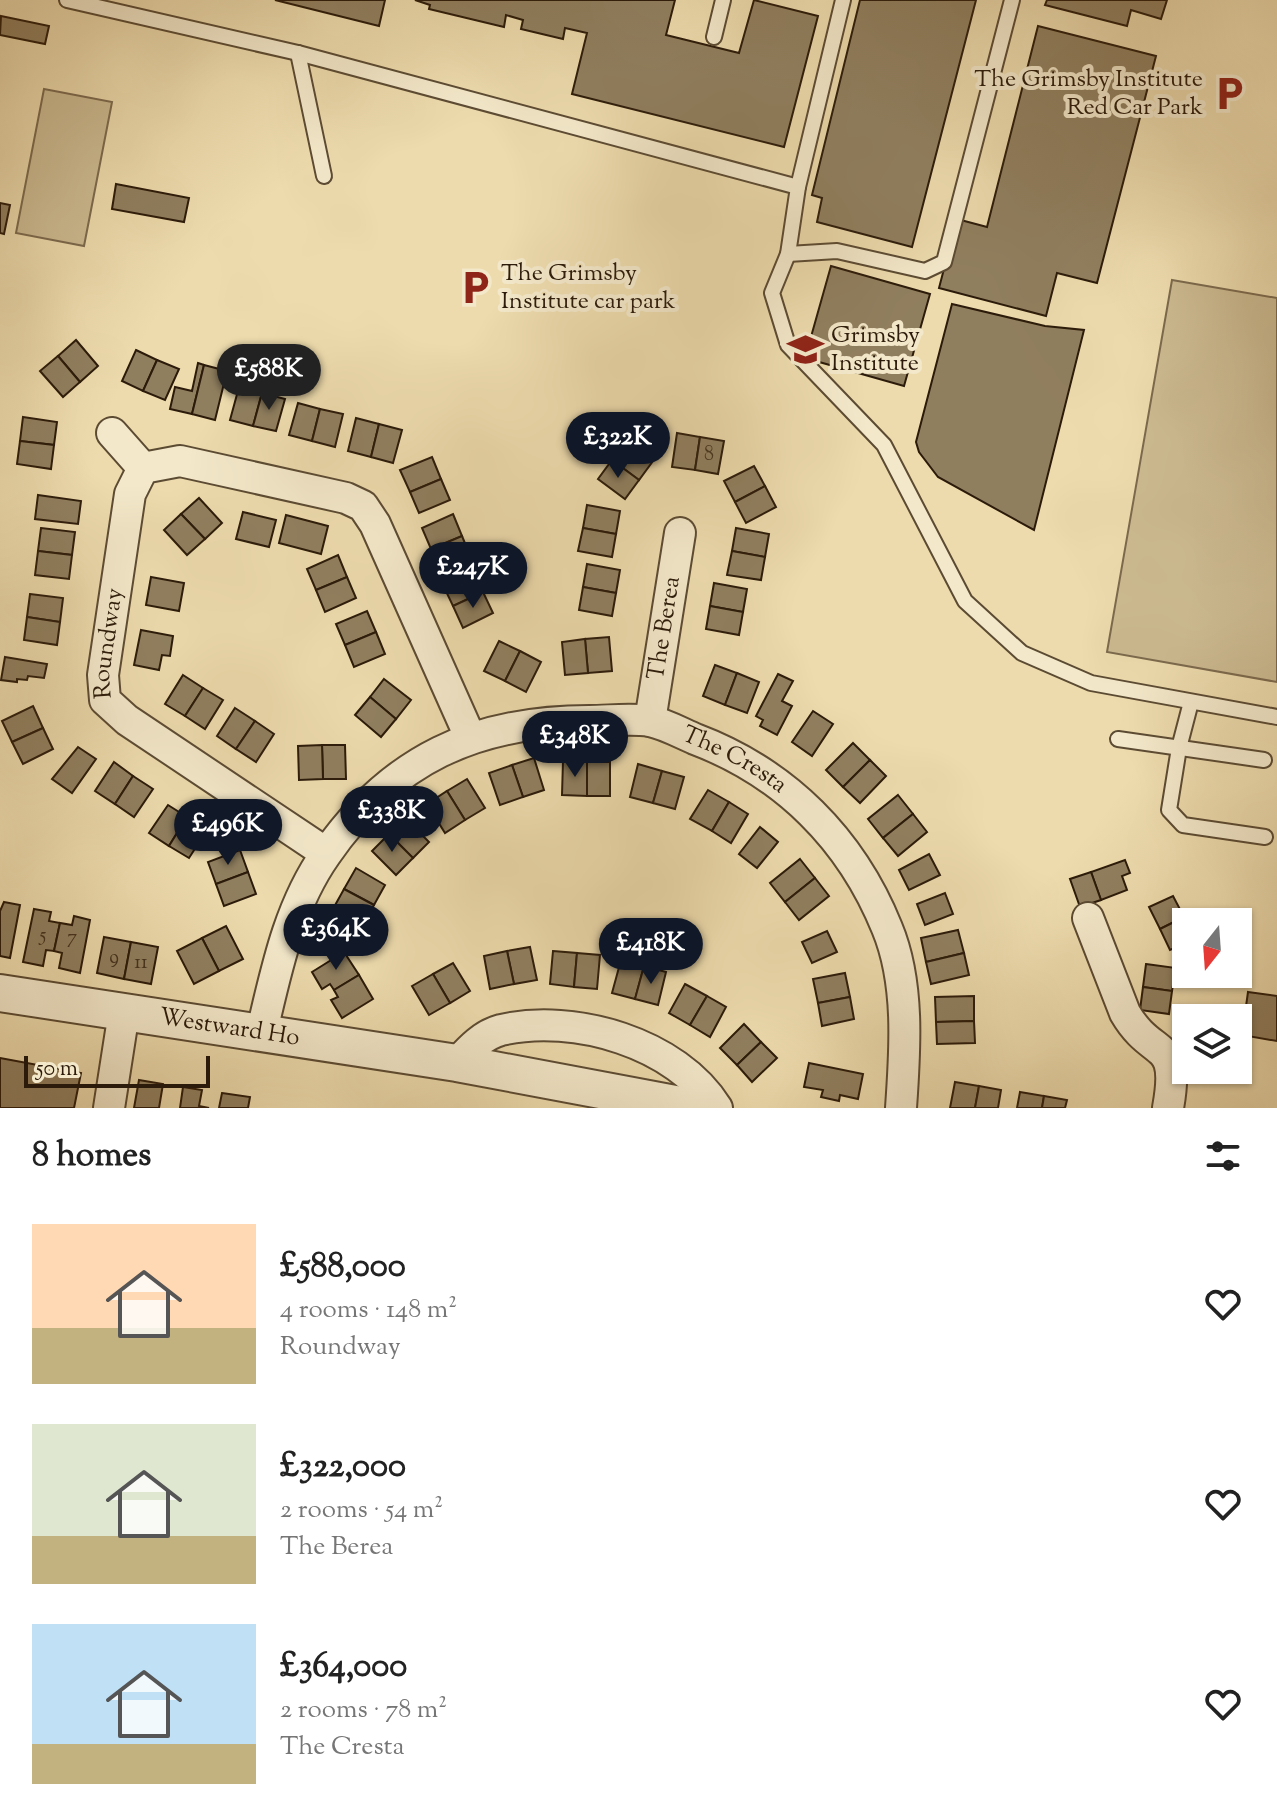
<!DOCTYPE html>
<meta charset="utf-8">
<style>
:root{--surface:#fff;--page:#f2f2f2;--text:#222;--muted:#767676;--accent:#111827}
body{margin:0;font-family:"Sorts Mill Goudy",serif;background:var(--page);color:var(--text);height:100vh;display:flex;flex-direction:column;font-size:30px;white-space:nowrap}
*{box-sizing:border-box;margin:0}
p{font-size:26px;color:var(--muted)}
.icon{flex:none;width:44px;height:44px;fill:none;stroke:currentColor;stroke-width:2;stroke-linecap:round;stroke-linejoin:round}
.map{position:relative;height:1108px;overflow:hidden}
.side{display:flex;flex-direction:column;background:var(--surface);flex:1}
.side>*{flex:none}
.needle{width:52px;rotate:197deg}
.tools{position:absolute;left:1172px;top:908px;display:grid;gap:16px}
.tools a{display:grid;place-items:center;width:80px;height:80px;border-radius:0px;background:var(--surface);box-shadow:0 2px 6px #0004;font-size:40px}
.scale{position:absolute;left:24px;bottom:20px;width:186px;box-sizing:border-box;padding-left:8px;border:4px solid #2c1b0a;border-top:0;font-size:22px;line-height:28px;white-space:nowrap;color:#2c1b0a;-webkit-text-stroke:6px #f3e8ca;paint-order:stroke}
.price{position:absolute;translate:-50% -68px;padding:0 18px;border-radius:28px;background:var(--accent);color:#fff;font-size:26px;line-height:52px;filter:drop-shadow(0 2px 4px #0008)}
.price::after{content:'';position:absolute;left:50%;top:48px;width:24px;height:18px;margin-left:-12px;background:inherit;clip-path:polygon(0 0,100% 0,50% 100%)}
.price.selected{background:#222;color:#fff}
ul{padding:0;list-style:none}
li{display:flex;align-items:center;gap:24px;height:200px;padding:0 32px}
li span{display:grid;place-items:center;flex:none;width:224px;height:160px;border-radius:0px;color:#555}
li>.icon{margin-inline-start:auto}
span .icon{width:96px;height:96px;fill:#fffc;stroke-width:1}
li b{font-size:34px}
h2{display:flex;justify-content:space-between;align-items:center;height:96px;padding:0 32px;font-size:34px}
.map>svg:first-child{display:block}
</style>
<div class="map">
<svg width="1277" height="1108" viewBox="0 0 1277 1108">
<rect width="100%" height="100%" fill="#eddbad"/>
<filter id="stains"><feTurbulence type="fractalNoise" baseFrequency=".0025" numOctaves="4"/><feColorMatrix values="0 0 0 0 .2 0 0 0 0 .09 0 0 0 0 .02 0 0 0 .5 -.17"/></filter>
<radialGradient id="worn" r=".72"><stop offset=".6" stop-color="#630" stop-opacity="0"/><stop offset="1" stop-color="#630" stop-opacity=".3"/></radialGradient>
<g fill="#ccba91" stroke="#7c6a4e" stroke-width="2">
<polygon points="44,89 112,102 84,246 16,233"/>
<polygon points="1172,280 1277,298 1277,682 1107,652"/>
</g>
<g fill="#907f5f" stroke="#2c1b0a" stroke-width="2">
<polygon points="275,0 385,0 379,26"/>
<polygon points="415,0 675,0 666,35 739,53 754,0 818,16 784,147 572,94 587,33 565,28 563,39 521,29 523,20 506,15 504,27 429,9 430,5"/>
<polygon points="860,0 976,0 912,247 817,222 822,198 812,195"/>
<polygon points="1047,0 1167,0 1161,19 1131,10 1127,26 1045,5"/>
<polygon points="1,16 49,26 45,44 0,35"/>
<polygon points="1038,26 1156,56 1097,283 1057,273 1046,316 939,288 957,219 987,227"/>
<polygon points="116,184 189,198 184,222 112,209"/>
<polygon points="0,203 10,205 4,234 0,233"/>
<polygon points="831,266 930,294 904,386 805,358"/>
<polygon points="952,304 1045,326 1084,330 1034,530 938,477 919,452 916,442"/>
<polygon points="76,340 98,366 80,382 58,356"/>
<polygon points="136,350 157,360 143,391 122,381"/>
<polygon points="58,356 80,382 63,397 40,371"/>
<polygon points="157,360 179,369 165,400 143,391"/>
<polygon points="198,363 204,365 192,414 170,409 175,387 192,391"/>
<polygon points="204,365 227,371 215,420 192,414"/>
<polygon points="239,387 262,393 253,426 230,420"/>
<polygon points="262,393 285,399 276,431 253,426"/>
<polygon points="298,403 320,409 312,441 289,435"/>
<polygon points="320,409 343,414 335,447 312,441"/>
<polygon points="23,417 57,422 54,445 20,441"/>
<polygon points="356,418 379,424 371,457 348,451"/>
<polygon points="379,424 402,430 393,463 371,457"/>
<polygon points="677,433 700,437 695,470 672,467"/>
<polygon points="700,437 724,441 718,474 695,470"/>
<polygon points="20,441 54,445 51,469 17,464"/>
<polygon points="626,441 653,461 639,480 612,460"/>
<polygon points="432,457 441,479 410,492 400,470"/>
<polygon points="612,460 639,480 625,499 598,479"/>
<polygon points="754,466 765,486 735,502 724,481"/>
<polygon points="441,479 450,500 419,513 410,492"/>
<polygon points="765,486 776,507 746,523 735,502"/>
<polygon points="38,495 81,501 78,524 35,519"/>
<polygon points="199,498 222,523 205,539 181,514"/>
<polygon points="587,505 620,511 616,534 583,528"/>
<polygon points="243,512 276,520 269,547 236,539"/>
<polygon points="181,514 205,539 187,555 164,530"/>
<polygon points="453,514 462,536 431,549 422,528"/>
<polygon points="286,515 328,526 321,554 279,543"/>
<polygon points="41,528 75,532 72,555 38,551"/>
<polygon points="583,528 616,534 612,557 578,551"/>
<polygon points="736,528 769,534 765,557 732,551"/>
<polygon points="462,536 471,558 440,571 431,549"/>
<polygon points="38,551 72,555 69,579 35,575"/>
<polygon points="732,551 765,557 761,580 727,575"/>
<polygon points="338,555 347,577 316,590 307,569"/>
<polygon points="587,564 620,570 616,593 583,587"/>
<polygon points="474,571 483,592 453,606 443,585"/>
<polygon points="151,577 184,583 179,611 146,605"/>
<polygon points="347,577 356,598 325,612 316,590"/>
<polygon points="714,583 747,589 743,612 710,606"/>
<polygon points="583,587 616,593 612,616 579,610"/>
<polygon points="483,592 493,613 463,628 453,606"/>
<polygon points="30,594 63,598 60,622 27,617"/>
<polygon points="710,606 743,612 739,635 706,629"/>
<polygon points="367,611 376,632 345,645 336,624"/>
<polygon points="27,617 60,622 57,645 24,640"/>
<polygon points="141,630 173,636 170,656 162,655 159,670 134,665"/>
<polygon points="376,632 385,654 354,667 345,645"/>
<polygon points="609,637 612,671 588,673 585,639"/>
<polygon points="585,639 588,673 565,675 562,642"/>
<polygon points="499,641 520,651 505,681 484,671"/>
<polygon points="520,651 541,662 526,692 505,681"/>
<polygon points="5,657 47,664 44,678 28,676 27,680 17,679 17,682 1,680"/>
<polygon points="715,665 737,673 725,705 703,696"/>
<polygon points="737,673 759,682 747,713 725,705"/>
<polygon points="778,674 793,681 782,701 792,706 777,735 760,726 763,720 756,716"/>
<polygon points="183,675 203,688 185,716 165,704"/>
<polygon points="384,679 411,700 396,719 370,697"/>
<polygon points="203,688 223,700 205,729 185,716"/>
<polygon points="370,697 396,719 381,737 355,715"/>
<polygon points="33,706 43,728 12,742 2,721"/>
<polygon points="235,708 255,721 236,749 217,736"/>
<polygon points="813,711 833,724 812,756 792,742"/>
<polygon points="255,721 274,734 256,762 236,749"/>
<polygon points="43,728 53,749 23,764 12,742"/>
<polygon points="853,743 870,760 843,787 826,770"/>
<polygon points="322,745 345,745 346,779 323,779"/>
<polygon points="322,745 323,779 299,780 298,746"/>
<polygon points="78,747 96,759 72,793 52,779"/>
<polygon points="534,758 544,790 523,797 512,765"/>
<polygon points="870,760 886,776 860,803 843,787"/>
<polygon points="563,761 587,762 587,796 562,795"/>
<polygon points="114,762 133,776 115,804 95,791"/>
<rect x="587" y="762" width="23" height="34"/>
<polygon points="638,764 662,771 653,803 630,797"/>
<polygon points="512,765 523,797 500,805 489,773"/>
<polygon points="662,771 684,777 675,809 653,803"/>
<polygon points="133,776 153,789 134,817 115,804"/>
<polygon points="467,779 485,808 465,820 447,791"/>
<polygon points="708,790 729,802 712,831 690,819"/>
<polygon points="447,791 465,820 445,833 427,804"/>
<polygon points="898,795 913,814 883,838 868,819"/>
<polygon points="729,802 748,814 731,843 712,831"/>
<polygon points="168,805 187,817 169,846 149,833"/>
<polygon points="913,814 927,832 898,856 883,838"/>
<polygon points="187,817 207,830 189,858 169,846"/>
<polygon points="405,818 429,842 413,858 389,834"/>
<polygon points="760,827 778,842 757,868 739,854"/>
<polygon points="389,834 413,858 396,875 372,851"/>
<polygon points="240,850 248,872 216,884 208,862"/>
<polygon points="929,854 940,875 909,890 899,870"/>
<polygon points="800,859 815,878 785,902 770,883"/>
<polygon points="1125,860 1130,873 1122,876 1127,890 1101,900 1091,872"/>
<polygon points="356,868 385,885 374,905 344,889"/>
<polygon points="248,872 256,894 224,906 216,884"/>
<polygon points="1091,872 1101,900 1080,907 1070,879"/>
<polygon points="815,878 829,896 799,920 785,902"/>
<polygon points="344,889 374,905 362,926 333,909"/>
<polygon points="945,893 953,914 925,925 917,904"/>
<polygon points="1173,896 1184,917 1160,929 1149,907"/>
<polygon points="4,902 20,905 10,958 0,956 0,911"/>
<polygon points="34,909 51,912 49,921 60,923 54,951 46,950 43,966 23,962"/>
<polygon points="74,916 90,920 80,973 59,968 62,953 54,951 60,923 72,925"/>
<polygon points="1184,917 1186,943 1170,950 1160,929"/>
<polygon points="226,926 243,959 219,971 202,938"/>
<polygon points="958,930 964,953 926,962 921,938"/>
<polygon points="827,931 837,952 812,963 802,942"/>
<polygon points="104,937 131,942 124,979 97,973"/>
<polygon points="202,938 219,971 194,984 177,951"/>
<polygon points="131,942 158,947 151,984 124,979"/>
<polygon points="530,947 537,980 514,984 507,951"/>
<polygon points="507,951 514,984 490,989 484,956"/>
<polygon points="553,951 577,953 574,987 550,984"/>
<polygon points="344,952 359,975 334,990 330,984 322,989 312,972"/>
<polygon points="577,953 600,955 597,989 574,987"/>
<polygon points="964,953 969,975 931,984 926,962"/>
<polygon points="621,960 644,966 635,999 612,993"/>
<polygon points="453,963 470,991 450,1003 433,974"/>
<polygon points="1146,964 1176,968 1172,991 1143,987"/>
<polygon points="644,966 666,972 658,1005 635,999"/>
<polygon points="845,973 850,997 818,1003 813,979"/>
<polygon points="433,974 450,1003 429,1015 412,986"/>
<polygon points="359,975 373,999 342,1018 331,1000 338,997 334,990"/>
<polygon points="685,984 707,996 690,1025 669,1013"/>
<polygon points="1143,987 1172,991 1169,1014 1140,1010"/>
<polygon points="1248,992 1277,996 1277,1041 1242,1035"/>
<polygon points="707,996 726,1007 710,1037 690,1025"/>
<polygon points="974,996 974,1021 936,1022 935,997"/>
<polygon points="850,997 854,1019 822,1026 818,1003"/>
<polygon points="974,1021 975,1043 937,1044 936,1022"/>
<polygon points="744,1024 761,1042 737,1065 720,1048"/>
<polygon points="761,1042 777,1058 752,1082 737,1065"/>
<polygon points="0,1058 81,1073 74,1108 0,1108"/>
<polygon points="809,1063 863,1074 858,1099 840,1095 839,1101 821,1097 823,1090 804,1087"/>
<polygon points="139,1080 163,1084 159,1108 134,1108"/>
<polygon points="955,1082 979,1086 975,1108 950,1108"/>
<polygon points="979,1086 1001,1090 998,1108 975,1108"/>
<polygon points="183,1087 202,1090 199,1106 209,1108 180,1108"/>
<polygon points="1020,1092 1044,1096 1042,1108 1017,1108"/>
<polygon points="222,1093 250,1097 248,1108 219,1108"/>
<polygon points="1044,1096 1067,1100 1065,1108 1042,1108"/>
</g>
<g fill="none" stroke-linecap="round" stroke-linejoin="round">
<defs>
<g id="service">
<polyline points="67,0 298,53 798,187"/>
<polyline points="843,0 798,187 788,254 772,293 788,345 884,445 965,601 1022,653 1091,683 1277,717"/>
<polyline points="714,37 723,0"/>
<polyline points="298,53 324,176"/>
<polyline points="788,254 837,251 925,271 944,262 1012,0"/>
<polyline points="1191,702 1179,748 1169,810 1183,825 1265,837"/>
<polyline points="1118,739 1264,760"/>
</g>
<g id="minor">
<polyline points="112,433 143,468"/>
<path id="s1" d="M650 721 680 533"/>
<path id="s2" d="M326 853 127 720 105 700 103 675 130 494 143 468 180 461 346 498 363 506 375 524 470 737"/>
<path d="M1088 918 1125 1013C1153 1061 1181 1036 1168 1108"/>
<path id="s3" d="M261 1035C276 972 288 908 326 854 392 759 476 721 589 721 608 721 631 718 650 721 665 724 681 733 695 739 785 773 851 839 887 928 910 983 905 1051 901 1108"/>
<path d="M457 1063C469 1050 482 1035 501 1030 574 1013 677 1043 717 1108"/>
<polyline points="109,1108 124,1012"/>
</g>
<g id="tertiary">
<path id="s4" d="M0 993 457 1063 696 1108"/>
</g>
</defs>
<use href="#service" stroke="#5c4b33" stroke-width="18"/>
<use href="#minor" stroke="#5c4b33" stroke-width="34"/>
<use href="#tertiary" stroke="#5c4b33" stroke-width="40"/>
<use href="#service" stroke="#f3e8ca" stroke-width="14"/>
<use href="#minor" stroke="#f3e8ca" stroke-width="30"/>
<use href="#tertiary" stroke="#f3e8ca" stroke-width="36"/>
</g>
<defs>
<symbol id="parking-bare" viewBox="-9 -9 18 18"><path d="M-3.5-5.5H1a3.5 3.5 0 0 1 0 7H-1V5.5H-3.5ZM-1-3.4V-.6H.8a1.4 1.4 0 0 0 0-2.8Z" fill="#8f2418" stroke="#f3e8ca" stroke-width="2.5" paint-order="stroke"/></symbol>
<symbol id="university-bare" viewBox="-9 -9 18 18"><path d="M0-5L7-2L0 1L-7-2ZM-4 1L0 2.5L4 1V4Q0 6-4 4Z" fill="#8f2418" stroke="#f3e8ca" stroke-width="2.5" paint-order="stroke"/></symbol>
</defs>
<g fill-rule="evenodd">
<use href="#parking-bare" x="1204" y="68" width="51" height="51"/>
<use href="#parking-bare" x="450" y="262" width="51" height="51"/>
<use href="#university-bare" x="780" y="324" width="51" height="51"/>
</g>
<g text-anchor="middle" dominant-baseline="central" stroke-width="8" stroke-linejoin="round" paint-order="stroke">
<g font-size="20" fill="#45341f">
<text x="709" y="455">8</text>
<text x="43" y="936">5</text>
<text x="72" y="938">7</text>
<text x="114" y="958">9</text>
<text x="141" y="963">11</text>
</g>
<g font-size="24" fill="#2c1b0a" stroke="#f3e8ca" text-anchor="start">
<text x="1203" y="80" text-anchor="end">The Grimsby Institute<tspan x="1203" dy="28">Red Car Park</tspan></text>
<text x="501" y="274">The Grimsby<tspan x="501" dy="28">Institute car park</tspan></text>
<text x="831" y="336">Grimsby<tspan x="831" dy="28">Institute</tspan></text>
</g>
<g font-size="24" fill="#2c1b0a" stroke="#f3e8ca">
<text stroke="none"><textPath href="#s1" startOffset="94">The Berea</textPath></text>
<text stroke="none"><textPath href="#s2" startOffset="326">Roundway</textPath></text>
<text stroke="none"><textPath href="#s3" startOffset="656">The Cresta</textPath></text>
<text stroke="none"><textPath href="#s4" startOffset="232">Westward Ho</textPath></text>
</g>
</g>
<rect width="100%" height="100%" filter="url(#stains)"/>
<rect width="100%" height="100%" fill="url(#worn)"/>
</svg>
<div class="tools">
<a><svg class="needle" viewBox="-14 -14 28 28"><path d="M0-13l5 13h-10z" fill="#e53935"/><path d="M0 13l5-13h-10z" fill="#767676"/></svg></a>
<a><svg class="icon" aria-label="layers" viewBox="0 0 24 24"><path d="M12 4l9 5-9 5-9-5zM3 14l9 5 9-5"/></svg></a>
</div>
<div class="scale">50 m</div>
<b class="price selected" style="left:269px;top:412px">£588K</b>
<b class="price" style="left:618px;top:480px">£322K</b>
<b class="price" style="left:473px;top:610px">£247K</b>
<b class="price" style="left:575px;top:779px">£348K</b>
<b class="price" style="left:392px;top:854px">£338K</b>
<b class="price" style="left:228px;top:867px">£496K</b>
<b class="price" style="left:336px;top:972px">£364K</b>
<b class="price" style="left:651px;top:986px">£418K</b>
</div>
<section class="side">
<h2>8 homes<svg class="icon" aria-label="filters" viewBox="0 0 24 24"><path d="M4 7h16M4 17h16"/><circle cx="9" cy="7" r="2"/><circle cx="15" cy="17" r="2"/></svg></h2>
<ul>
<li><span style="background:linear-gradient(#ffd9b3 65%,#c2b280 0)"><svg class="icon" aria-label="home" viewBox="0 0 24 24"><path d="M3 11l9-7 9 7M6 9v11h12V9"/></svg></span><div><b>£588,000</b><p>4 rooms · 148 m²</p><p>Roundway</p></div><svg class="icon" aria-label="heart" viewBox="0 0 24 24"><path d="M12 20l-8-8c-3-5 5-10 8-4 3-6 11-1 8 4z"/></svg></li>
<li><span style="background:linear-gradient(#dfe7d0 70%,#c2b280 0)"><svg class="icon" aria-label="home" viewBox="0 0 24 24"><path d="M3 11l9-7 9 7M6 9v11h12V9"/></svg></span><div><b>£322,000</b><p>2 rooms · 54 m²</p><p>The Berea</p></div><svg class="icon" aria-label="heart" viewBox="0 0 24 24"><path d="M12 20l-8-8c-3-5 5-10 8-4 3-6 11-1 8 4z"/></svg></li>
<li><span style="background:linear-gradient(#bfe0f5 75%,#c2b280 0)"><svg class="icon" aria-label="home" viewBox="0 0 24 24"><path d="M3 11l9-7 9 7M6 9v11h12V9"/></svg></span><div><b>£364,000</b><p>2 rooms · 78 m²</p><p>The Cresta</p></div><svg class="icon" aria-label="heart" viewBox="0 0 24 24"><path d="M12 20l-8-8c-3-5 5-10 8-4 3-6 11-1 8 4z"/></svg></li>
</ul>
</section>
